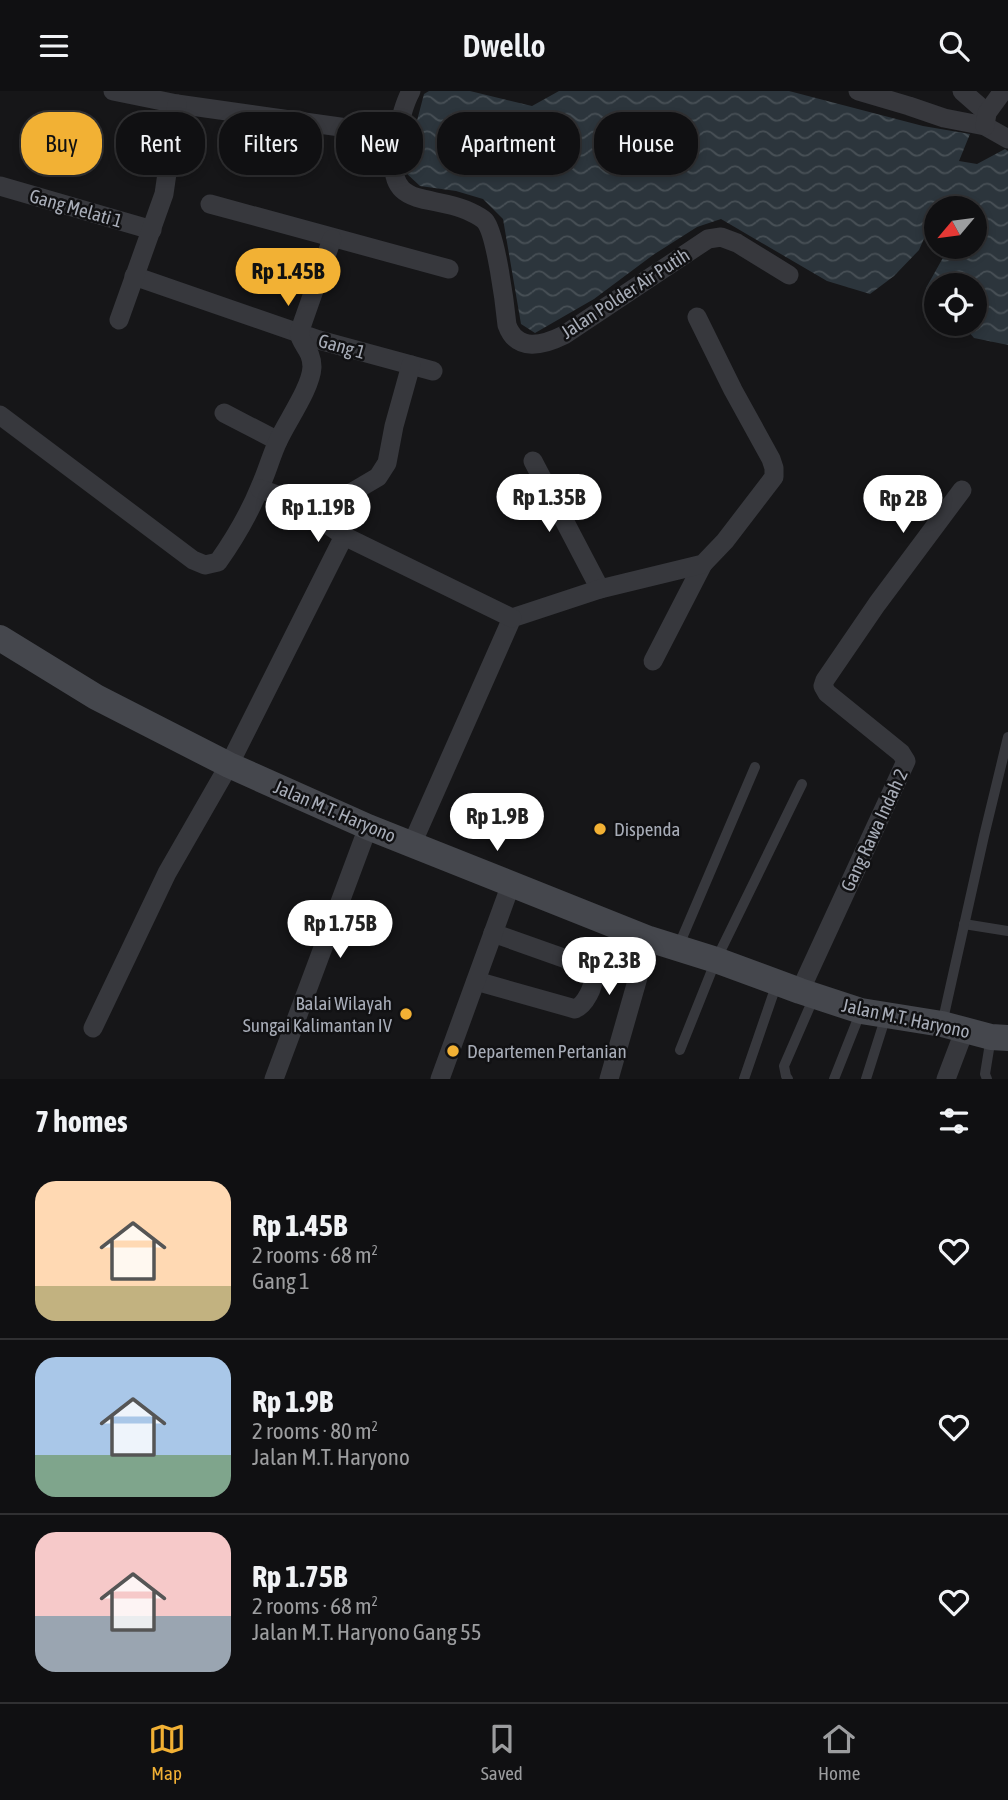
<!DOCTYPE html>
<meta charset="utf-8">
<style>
:root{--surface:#101012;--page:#1e1e20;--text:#f1f3f6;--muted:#9c9d9f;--line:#303032;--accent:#f2b134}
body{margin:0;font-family:"Asap Condensed",sans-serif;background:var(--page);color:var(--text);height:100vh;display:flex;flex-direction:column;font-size:26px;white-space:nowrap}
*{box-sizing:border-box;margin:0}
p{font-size:23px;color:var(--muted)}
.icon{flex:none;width:38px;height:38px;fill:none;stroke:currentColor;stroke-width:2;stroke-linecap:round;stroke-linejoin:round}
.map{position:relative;height:988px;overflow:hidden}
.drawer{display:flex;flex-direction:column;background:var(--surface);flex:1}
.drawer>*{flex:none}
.hud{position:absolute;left:21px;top:21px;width:966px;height:63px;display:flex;gap:14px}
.needle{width:46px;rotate:241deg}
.buttons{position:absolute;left:924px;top:105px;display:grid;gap:14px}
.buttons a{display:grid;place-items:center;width:63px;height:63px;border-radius:50%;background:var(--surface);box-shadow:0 4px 10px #0003,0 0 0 2px var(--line);font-size:35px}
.price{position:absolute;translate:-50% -60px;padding:0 16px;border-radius:24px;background:#fff;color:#222;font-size:23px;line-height:46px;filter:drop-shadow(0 2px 4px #0008)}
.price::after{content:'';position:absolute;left:50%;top:42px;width:21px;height:16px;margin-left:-10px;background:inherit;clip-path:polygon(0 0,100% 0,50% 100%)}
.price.current{background:var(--accent);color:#111}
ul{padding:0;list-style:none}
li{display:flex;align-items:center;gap:21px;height:175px;padding:0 35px}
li+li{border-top:2px solid var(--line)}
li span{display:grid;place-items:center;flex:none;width:196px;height:140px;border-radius:21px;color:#555}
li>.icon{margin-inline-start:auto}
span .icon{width:84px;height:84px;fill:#fffc;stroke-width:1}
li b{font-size:30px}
h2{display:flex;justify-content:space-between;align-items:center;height:84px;padding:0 35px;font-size:30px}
.chip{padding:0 24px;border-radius:28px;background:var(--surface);box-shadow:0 4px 10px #0003,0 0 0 2px var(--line);font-size:24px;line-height:63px}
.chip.current{background:var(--accent);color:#111}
header{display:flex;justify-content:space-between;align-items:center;height:91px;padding:0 35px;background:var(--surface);font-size:32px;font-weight:600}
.menu{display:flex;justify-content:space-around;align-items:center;height:98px;border-top:2px solid var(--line);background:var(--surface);font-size:19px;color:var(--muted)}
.menu a{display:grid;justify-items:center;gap:4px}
.menu .current{color:var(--accent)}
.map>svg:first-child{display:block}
</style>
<header><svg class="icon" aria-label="menu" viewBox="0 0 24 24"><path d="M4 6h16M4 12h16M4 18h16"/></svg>Dwello<svg class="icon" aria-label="search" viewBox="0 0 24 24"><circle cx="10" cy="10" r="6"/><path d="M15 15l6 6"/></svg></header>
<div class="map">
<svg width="1008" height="988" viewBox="0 0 1008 988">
<defs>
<pattern id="water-waves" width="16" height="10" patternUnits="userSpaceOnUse" patternTransform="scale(1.75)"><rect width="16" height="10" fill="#2c353c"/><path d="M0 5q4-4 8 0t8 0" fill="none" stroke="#485056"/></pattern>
</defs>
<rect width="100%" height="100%" fill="#161618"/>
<polygon fill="url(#water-waves)" points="429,0 470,0 532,15 559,0 789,0 923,35 970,43 959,70 977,73 1005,58 1008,60 1008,254 974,247 962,233 975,233 975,194 936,194 936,212 924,211 926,197 949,156 975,156 975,117 958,117 957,110 942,107 919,159 894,185 870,203 827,190 721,128 697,136 653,164 594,208 535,242 521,233 503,128 483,108 456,100 420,95 405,81 408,64 424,3"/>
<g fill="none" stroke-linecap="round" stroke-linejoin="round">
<g stroke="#37383d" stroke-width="10">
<polyline points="964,833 1008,840"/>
<polyline points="679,854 755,676"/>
<polyline points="942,933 984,745 1008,646"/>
<polyline points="680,959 716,869 802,693"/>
<polyline points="744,988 777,892"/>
<polyline points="788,988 786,985 784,975 814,906"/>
<polyline points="834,988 861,920"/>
<polyline points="866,988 886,925"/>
<polyline points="987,988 985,983 991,946"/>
</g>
<g stroke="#37383d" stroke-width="19">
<polyline points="113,0 177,13 397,44"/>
<path d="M411 0C402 16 398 38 395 57 385 118 428 103 466 119 472 122 480 125 485 130 496 143 505 214 507 234 517 262 544 254 564 244L708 148 721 146 737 152 789 184"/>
<polyline points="858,0 909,15 944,27 985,35 1008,48"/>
<polyline points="962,0 987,22"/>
<polyline points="985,35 987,22 1003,0"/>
<polyline points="0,95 152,139"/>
<polyline points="210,113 449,178"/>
<polyline points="134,185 319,249 433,280"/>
<polyline points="119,229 164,103 177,13"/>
<polyline points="224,322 278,350"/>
<path d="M0 324 193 469 205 474 218 471C235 447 249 423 260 396 267 381 271 365 278 350 287 330 311 297 312 276 312 259 301 254 299 242L332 148"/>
<polyline points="533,370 600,498"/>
<polyline points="260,398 292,409 344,445"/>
<polyline points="292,409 339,409 378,386 387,372 394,335 411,274"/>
<polyline points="653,570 703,473"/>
<polyline points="412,753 512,527 600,498 703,473 725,450 774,386 774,377 771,368 733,299 697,226"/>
<path d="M476 890 575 918C585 914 595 895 593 884 592 880 590 878 586 875L493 842"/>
<polyline points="800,900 906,670 901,662 827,602 823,595 825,589 877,513 962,399"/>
<polyline points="93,937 167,782 229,674 344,445 512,527"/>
<polyline points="274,988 368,736"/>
<polyline points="440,988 511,793"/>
<polyline points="609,988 649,848"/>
<polyline points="946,988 965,938"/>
</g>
<polyline stroke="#45474d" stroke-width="26" points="0,547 96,606 229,674 368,736 649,848 716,869 800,900 861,920 942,933 991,946 1008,947"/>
</g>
<g fill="#f2b134" stroke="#111113" stroke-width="2.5">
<circle cx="600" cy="738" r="7"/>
<circle cx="406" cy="923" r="7"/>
<circle cx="453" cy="960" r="7"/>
</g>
<g text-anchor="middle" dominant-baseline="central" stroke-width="5" stroke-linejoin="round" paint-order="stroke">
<g font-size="19" fill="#a8adb8" stroke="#111113">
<text transform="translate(76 117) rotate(16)">Gang Melati 1</text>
<text transform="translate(625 202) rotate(-33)">Jalan Polder Air Putih</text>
<text transform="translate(342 255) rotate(16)">Gang 1</text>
<text transform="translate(335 720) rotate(23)">Jalan M.T. Haryono</text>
<text transform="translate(874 739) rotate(-65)">Gang Rawa Indah 2</text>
<text transform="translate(906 927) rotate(12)">Jalan M.T. Haryono</text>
</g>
<g font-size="19" fill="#a8adb8" stroke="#111113" text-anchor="start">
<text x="614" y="738">Dispenda</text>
<text x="392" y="912" text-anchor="end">Balai Wilayah<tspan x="392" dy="22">Sungai Kalimantan IV</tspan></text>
<text x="467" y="960">Departemen Pertanian</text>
</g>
</g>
</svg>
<div class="buttons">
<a><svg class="needle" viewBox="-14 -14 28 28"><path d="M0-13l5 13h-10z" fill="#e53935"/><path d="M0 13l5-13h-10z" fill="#9c9d9f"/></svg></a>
<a><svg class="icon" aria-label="locate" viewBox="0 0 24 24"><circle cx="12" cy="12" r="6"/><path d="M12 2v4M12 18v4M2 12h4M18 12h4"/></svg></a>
</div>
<b class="price current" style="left:288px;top:217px">Rp 1.45B</b>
<b class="price" style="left:549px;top:443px">Rp 1.35B</b>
<b class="price" style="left:903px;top:444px">Rp 2B</b>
<b class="price" style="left:318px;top:453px">Rp 1.19B</b>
<b class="price" style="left:497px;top:762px">Rp 1.9B</b>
<b class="price" style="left:340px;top:869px">Rp 1.75B</b>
<b class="price" style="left:609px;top:906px">Rp 2.3B</b>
<div class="hud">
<a class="chip current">Buy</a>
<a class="chip">Rent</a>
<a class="chip">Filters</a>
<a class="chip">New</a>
<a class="chip">Apartment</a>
<a class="chip">House</a>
</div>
</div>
<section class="drawer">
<h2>7 homes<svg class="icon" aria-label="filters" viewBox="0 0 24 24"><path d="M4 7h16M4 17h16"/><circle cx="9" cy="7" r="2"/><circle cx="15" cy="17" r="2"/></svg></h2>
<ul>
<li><span style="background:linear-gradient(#ffd9b3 75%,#c2b280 0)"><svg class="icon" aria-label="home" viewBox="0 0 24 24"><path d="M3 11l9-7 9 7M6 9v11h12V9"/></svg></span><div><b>Rp 1.45B</b><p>2 rooms · 68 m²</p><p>Gang 1</p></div><svg class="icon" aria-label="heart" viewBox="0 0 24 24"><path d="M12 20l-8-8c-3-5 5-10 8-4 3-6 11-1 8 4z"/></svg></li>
<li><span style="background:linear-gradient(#a9c7e8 70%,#7fa58c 0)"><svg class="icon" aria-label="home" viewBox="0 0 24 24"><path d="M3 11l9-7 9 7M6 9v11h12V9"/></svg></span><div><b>Rp 1.9B</b><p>2 rooms · 80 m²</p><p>Jalan M.T. Haryono</p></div><svg class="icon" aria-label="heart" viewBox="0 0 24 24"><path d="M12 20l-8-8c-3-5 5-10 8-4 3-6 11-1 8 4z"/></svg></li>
<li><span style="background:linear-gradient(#f6c9c9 60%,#9aa5b1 0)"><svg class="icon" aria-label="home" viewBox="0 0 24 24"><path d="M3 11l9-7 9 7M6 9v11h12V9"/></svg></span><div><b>Rp 1.75B</b><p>2 rooms · 68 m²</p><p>Jalan M.T. Haryono Gang 55</p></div><svg class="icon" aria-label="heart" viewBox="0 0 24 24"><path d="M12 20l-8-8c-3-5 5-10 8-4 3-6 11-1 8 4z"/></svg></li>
</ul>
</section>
<nav class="menu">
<a class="current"><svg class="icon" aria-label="map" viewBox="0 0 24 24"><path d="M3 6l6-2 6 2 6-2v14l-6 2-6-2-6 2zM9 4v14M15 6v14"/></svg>Map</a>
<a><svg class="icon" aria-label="saved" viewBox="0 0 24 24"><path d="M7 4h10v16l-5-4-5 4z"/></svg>Saved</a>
<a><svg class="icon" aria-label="home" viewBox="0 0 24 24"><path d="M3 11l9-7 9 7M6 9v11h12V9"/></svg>Home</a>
</nav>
